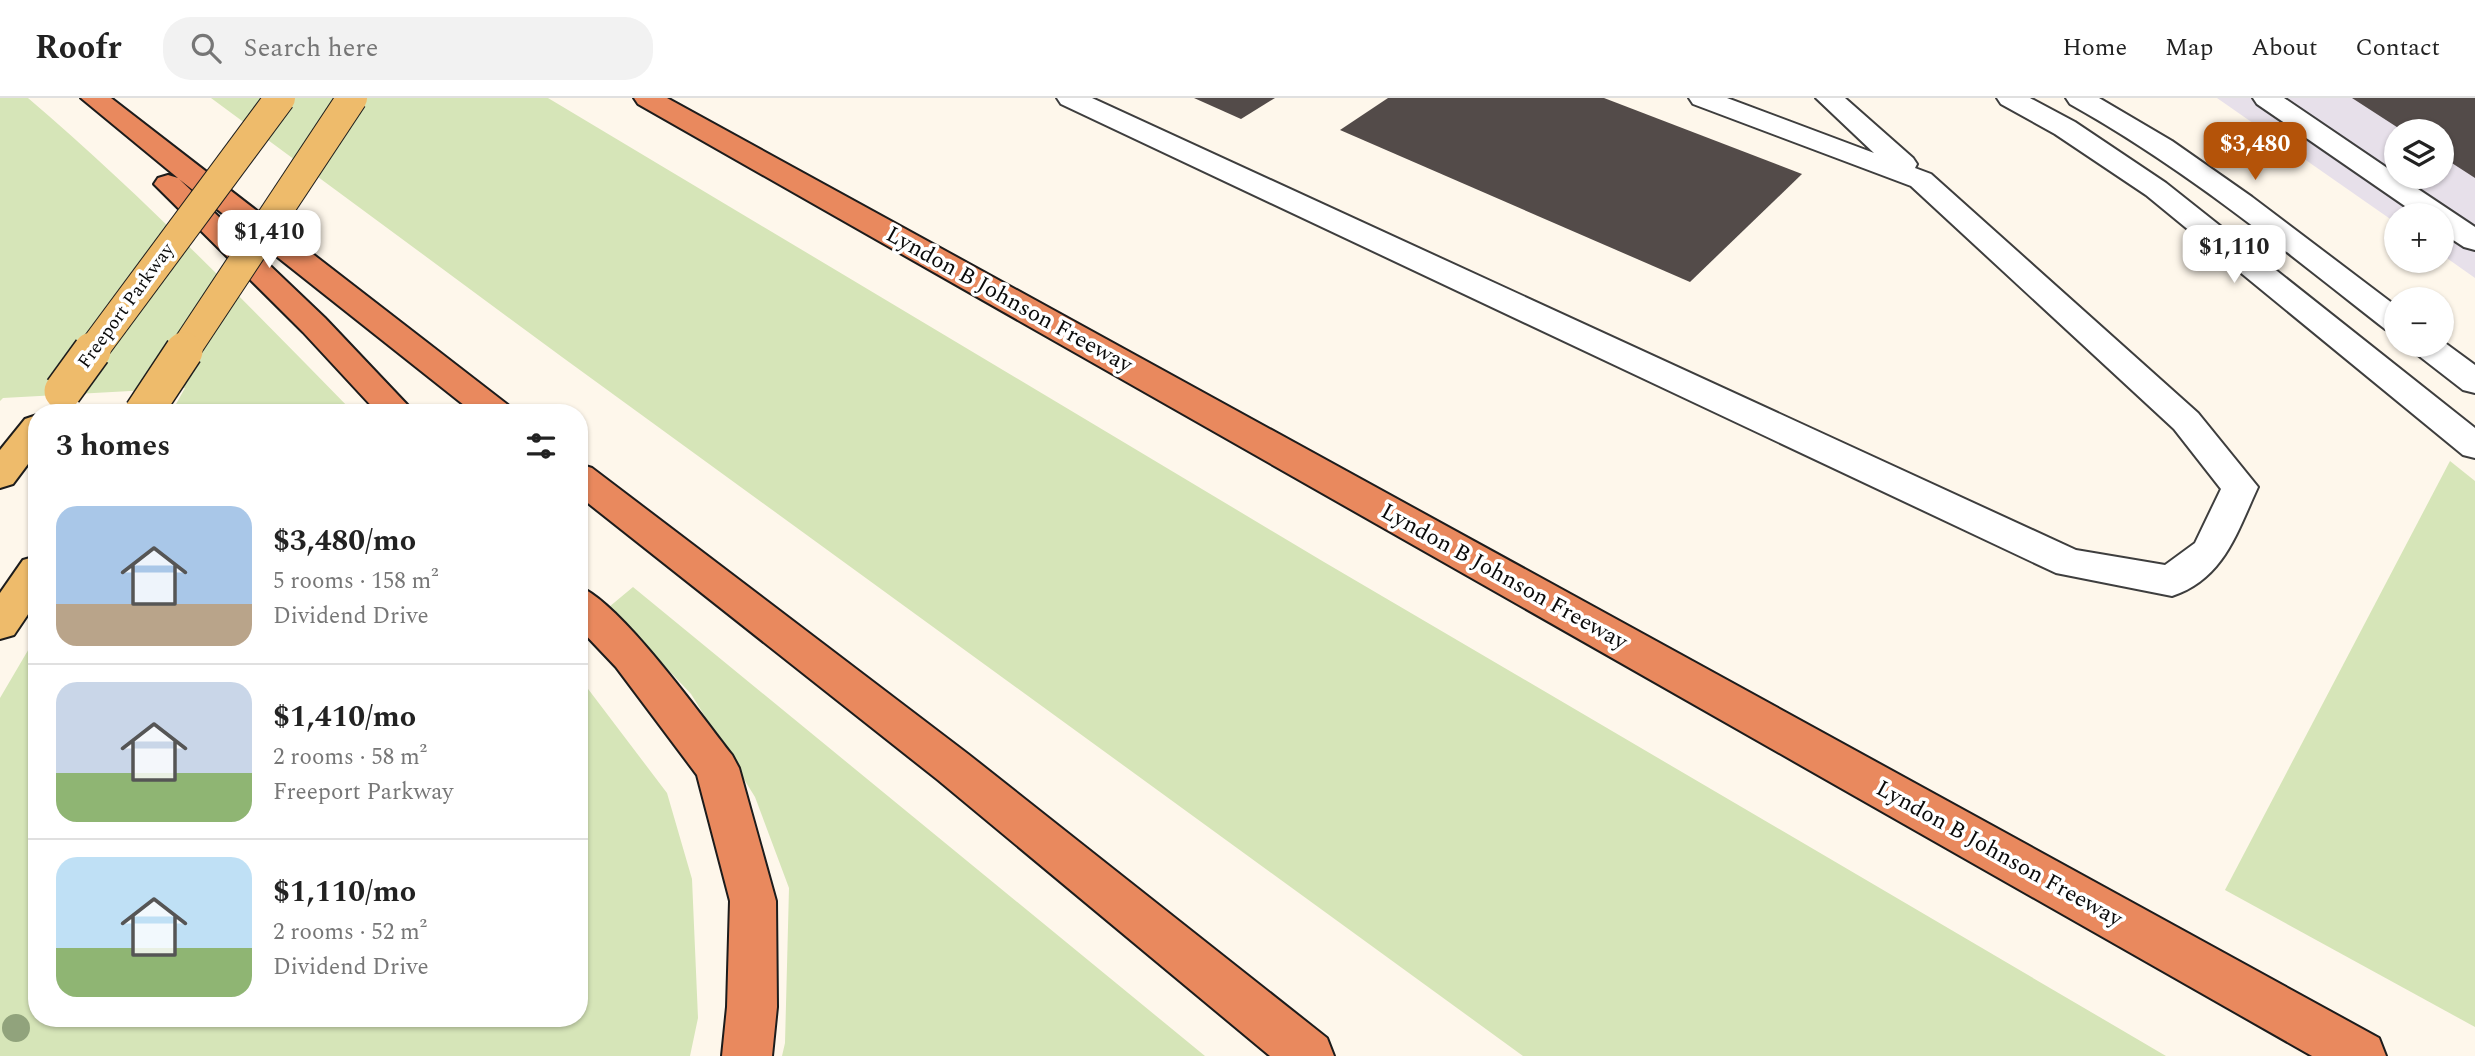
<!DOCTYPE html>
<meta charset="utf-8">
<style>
:root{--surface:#fff;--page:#f2f2f2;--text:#222;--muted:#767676;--line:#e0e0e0;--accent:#b45309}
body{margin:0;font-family:Spectral,serif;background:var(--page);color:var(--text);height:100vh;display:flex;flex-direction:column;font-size:26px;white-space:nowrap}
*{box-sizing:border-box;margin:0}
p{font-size:23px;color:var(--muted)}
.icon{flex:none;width:38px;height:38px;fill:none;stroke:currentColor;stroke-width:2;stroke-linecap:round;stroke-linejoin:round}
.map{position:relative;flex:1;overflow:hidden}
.panel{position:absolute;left:28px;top:306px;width:560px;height:623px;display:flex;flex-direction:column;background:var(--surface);border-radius:28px;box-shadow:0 2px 5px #0004}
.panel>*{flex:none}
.fabs{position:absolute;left:2384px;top:21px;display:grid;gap:14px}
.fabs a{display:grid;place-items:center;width:70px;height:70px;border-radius:50%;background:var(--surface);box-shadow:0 2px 5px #0004;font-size:35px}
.price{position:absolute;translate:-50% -60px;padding:0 16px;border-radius:14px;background:#fff;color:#222;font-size:23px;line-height:46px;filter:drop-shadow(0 2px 4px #0008)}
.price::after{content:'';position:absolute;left:50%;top:42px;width:21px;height:16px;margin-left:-10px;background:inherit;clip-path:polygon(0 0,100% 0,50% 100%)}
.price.on{background:var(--accent);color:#fff}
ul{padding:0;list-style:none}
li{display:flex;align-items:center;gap:21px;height:175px;padding:0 28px}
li+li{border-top:2px solid var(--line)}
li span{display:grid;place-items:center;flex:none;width:196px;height:140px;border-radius:21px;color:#555}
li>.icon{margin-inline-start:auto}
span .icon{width:84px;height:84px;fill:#fffc;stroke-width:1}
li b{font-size:30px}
h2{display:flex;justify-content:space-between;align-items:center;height:84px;padding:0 28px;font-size:30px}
header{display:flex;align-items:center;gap:42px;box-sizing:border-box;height:98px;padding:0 35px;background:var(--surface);border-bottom:2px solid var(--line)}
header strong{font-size:33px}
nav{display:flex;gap:38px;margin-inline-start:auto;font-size:24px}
.search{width:490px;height:63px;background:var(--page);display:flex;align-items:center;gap:18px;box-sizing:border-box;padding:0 24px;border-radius:28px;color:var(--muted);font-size:26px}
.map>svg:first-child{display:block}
</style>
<header>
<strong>Roofr</strong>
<div class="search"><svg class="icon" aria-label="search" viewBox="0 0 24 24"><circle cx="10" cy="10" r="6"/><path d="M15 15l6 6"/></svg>Search here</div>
<nav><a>Home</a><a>Map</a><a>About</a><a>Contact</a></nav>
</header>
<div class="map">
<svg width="2475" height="958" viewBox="0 0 2475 958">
<rect width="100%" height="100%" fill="#fef7eb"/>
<path fill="#e7e0ea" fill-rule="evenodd" d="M2217 0H2475V180L2441 156V117H2396V125ZM2396 33H2441V79H2396Z"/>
<g fill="#d6e5b8">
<path d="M0 0H28C143 98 248 207 354 315H171L185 290 3 300 0 303Z"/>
<polygon points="211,0 548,0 1324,464 2166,958 1523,958 562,259"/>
<polygon points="2450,363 2475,383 2475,929 2225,792"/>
<polygon points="633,489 1205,958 782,958 785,945 789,790 755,699 691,596 609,509"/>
<polygon points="37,537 37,920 579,920 579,579 667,695 692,781 698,920 690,958 0,958 0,600"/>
</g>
<g fill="#534b49">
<polygon points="1194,0 1275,0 1241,21"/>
<polygon points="1388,0 1604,0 1802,76 1690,184 1340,32"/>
<polygon points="2352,0 2475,0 2475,80 2441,58 2441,33 2403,33"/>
</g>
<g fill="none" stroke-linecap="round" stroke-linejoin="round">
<defs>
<g id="minor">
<path d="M1057 0H1092L2076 452 2165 467 2195 445 2221 391 2174 331 1911 88 1693 6 1689 0H1727L1874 55 1816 0H1845L1913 60 1917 66 1915 70 1931 76 2198 315 2258 389C2237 434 2224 481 2172 498L2056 475 1061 6Z"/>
<polygon points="1997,0 2030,0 2075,24 2166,85 2475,330 2475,360 2463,357 2146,97 2055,36 2001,6"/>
<path d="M2066 0H2099L2172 43 2252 99 2396 208V234L2385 231C2283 151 2183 69 2070 6Z"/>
<polygon points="2253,0 2284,0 2396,76 2396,79 2400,79 2475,129 2475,152 2464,149 2441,134 2441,117 2418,117 2257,6"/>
<polygon points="2441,242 2475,267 2475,295 2463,292 2414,254 2410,247 2441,247"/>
</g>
<g id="major">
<polygon points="37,317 37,354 13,386 0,390 0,352 25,321"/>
<polygon points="37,458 37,503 14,537 0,541 0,495 23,462"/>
</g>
<g id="highway">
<polygon points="81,0 111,0 508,307 513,315 474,315 179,81 325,220 415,315 378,315 303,234 154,86 158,80 168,77 178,80"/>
<polygon points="634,0 667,0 2379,940 2386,958 2312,958 638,6"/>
<polygon points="579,366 592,370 968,656 1327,940 1334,958 1270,958 938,682 579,398"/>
<path d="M579 489C618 502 703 620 732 657L739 670 776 803 777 909 772 958H722L727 909 730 803 697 677 616 569 579 530Z"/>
</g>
</defs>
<use href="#minor" stroke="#3e3e3e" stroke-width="4"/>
<use href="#major" stroke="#1c1c1c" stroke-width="4"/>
<use href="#highway" stroke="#1c1c1c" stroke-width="4"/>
<use href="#minor" fill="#fff" fill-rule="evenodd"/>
<use href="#major" fill="#eebb6b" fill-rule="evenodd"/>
<use href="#highway" fill="#e9895e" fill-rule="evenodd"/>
<defs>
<g id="major-bridge-far1">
<polyline points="91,255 280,0"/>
<polyline points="183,255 352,0"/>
</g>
<g id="major-bridge">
<polyline points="63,293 92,253"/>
<polyline points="143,315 184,253"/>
</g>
</defs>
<use href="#major-bridge-far1" stroke="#1c1c1c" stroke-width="32" stroke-linecap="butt"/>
<use href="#major-bridge" stroke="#1c1c1c" stroke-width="40" stroke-linecap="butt"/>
<use href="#major-bridge-far1" stroke="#eebb6b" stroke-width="30"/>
<use href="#major-bridge" stroke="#eebb6b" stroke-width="37"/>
</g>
<circle fill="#91a37c" cx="16" cy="930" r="14"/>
<g text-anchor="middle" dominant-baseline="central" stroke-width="7" stroke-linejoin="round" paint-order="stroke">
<g font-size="19" fill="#0b0b0b" stroke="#fff">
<text transform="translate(126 208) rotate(-54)">Freeport Parkway</text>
</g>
<g font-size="23" fill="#0b0b0b" stroke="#fff">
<text transform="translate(1009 202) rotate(29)">Lyndon B Johnson Freeway</text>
<text transform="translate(1504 479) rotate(29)">Lyndon B Johnson Freeway</text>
<text transform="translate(1999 756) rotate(29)">Lyndon B Johnson Freeway</text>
</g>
</g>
</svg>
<div class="fabs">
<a><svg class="icon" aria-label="layers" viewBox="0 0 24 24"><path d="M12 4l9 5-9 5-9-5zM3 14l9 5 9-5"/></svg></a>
<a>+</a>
<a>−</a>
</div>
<b class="price on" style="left:2255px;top:84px">$3,480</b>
<b class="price" style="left:269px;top:172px">$1,410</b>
<b class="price" style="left:2234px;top:187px">$1,110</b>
<section class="panel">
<h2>3 homes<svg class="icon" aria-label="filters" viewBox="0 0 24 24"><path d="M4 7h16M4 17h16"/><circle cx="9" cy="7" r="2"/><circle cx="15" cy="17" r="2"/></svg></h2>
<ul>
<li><span style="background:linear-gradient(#a9c7e8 70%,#b9a48a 0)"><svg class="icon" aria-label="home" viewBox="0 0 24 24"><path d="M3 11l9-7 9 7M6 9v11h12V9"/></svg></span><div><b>$3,480/mo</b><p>5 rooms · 158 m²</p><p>Dividend Drive</p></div></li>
<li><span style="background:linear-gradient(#c9d6e8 65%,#8fb573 0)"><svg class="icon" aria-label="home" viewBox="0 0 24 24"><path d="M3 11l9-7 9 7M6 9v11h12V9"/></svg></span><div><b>$1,410/mo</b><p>2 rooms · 58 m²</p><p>Freeport Parkway</p></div></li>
<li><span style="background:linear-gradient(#bfe0f5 65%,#8fb573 0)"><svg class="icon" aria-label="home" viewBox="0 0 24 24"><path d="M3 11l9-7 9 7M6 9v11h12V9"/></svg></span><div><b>$1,110/mo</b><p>2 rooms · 52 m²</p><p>Dividend Drive</p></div></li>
</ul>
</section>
</div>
